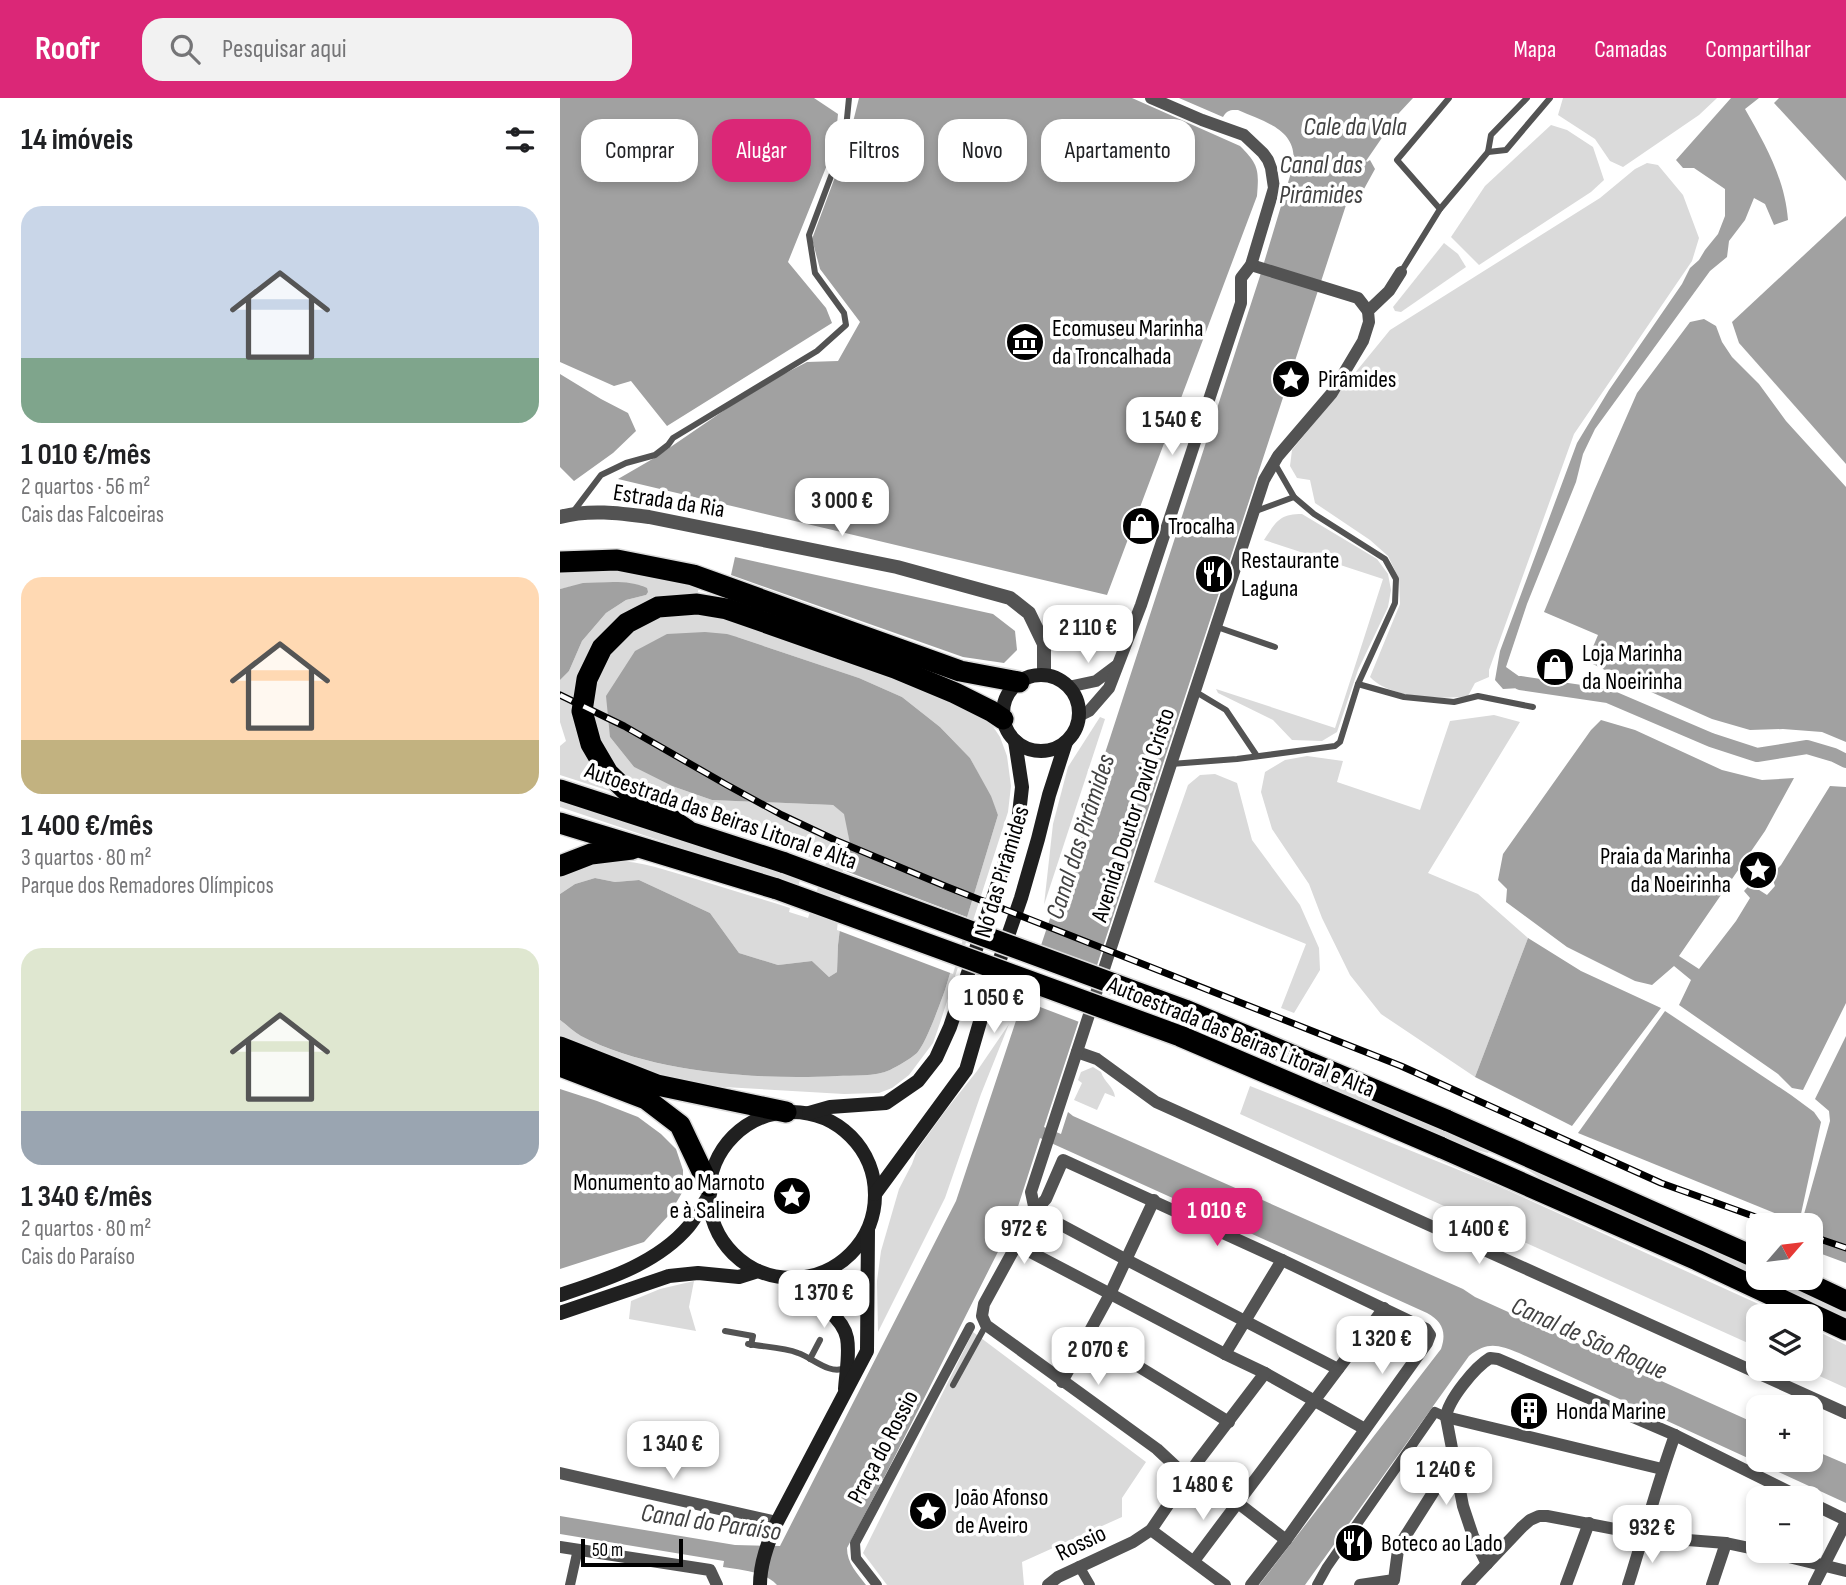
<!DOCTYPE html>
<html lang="pt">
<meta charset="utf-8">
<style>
:root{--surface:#fff;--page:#f2f2f2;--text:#202124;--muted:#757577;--accent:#db2777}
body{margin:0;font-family:"Sofia Sans Condensed",sans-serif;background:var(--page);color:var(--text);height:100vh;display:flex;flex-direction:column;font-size:26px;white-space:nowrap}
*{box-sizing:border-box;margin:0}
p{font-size:23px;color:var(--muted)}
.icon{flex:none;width:38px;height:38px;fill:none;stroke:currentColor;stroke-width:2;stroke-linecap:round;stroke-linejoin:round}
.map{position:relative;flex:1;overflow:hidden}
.drawer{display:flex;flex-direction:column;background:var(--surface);width:560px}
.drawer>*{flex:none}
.top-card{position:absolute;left:21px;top:21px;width:665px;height:63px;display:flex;gap:14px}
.needle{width:46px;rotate:62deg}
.buttons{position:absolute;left:1186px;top:1115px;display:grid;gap:14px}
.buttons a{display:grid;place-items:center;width:77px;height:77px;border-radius:14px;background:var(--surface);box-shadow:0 4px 10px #0003;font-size:35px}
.scale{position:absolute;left:21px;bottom:18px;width:102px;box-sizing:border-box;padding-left:7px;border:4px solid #000;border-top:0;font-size:19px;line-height:24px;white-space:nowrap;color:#000;-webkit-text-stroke:5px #fff;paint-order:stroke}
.price{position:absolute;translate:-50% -60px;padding:0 16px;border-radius:14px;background:#fff;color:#222;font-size:23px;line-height:46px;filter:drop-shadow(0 2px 4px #0008)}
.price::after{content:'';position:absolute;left:50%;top:42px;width:21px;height:16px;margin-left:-10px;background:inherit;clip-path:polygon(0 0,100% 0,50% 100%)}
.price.active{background:var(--accent);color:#fff}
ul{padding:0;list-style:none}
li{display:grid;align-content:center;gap:14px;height:371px;padding:0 21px}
li span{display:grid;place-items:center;height:217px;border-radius:21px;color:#555}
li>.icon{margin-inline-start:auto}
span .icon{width:126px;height:126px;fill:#fffc;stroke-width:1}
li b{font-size:30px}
h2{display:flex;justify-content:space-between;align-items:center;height:84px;padding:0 21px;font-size:30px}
.pill{padding:0 24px;border-radius:21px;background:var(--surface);box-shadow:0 4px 10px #0003;font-size:24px;line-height:63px}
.pill.active{background:var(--accent);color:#fff}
header{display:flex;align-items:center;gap:42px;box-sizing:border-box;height:98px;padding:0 35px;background:var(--accent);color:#fff}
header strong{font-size:33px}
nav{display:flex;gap:38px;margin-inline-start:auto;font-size:24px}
.search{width:490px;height:63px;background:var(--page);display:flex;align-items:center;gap:18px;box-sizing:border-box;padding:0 24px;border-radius:21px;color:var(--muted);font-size:26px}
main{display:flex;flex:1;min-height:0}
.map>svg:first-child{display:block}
</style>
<header>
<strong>Roofr</strong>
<div class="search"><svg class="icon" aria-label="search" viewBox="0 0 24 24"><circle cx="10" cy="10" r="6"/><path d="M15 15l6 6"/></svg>Pesquisar aqui</div>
<nav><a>Mapa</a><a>Camadas</a><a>Compartilhar</a></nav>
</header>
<main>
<section class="drawer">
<h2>14 imóveis<svg class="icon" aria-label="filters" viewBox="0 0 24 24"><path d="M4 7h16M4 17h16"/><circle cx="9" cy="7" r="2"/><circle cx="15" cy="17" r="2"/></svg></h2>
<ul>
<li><span style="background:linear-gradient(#c9d6e8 70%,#7fa58c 0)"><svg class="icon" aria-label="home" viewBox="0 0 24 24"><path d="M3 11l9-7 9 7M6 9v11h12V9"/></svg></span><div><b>1 010 €/mês</b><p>2 quartos · 56 m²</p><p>Cais das Falcoeiras</p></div></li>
<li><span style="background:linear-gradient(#ffd9b3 75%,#c2b280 0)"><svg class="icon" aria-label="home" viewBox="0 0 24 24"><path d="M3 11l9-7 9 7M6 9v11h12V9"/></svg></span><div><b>1 400 €/mês</b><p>3 quartos · 80 m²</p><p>Parque dos Remadores Olímpicos</p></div></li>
<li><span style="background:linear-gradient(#dfe7d0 75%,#9aa5b1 0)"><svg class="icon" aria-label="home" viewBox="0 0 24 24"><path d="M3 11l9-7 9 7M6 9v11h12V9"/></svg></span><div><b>1 340 €/mês</b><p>2 quartos · 80 m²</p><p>Cais do Paraíso</p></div></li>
</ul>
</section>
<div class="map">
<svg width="1286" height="1487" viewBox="0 0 1286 1487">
<rect width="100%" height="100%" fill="#fff"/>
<g fill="#dadada">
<polygon points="1003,0 1157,0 1139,17 1063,69 1050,63 1035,41 998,17"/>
<polygon points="991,27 1007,32 1033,49 1044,82 1031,94 919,167 891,139 925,88"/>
<path d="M1087 65 1098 67 1123 97 1139 140 1132 163 1014 336 929 572V579L915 585 908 598C881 602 829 600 810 579L840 506 839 481 828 458 810 442 755 405 750 382 737 380 730 368 732 352 830 232 1040 100 1075 71Z"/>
<polygon points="884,145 898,156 906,169 841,214 835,213 833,209"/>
<path d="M742 416 817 461 828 476 831 492 828 509 798 572 777 634 762 643 732 642 713 622 658 595 656 591 775 630 823 481 704 442C716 424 719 416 742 416Z"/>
<path d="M27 471 67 472 139 489 137 498 97 503 18 592 56 695 0 677V648L6 643 0 624V582L9 573 22 543 46 515 66 502 86 497 83 488C55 482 27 484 0 491V476Z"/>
<path d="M148 515 318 572 387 602 430 624 440 639 447 658 451 688 448 714 380 925 373 945 349 977 332 990 319 995 284 996 146 988 107 980 9 943 0 937V922C7 927 14 934 21 938 90 975 200 982 277 978 293 977 315 979 330 972 338 968 350 961 357 955 366 945 380 906 385 892L438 717 430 698 410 660 380 629 342 599 299 580 177 539 50 639 74 669 112 688 152 702 273 707 285 716 290 746 278 847 277 874 269 879 252 863 218 867 179 855 150 815 79 782 55 784 35 780 15 786 0 796V780C13 773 30 764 46 763 77 761 107 773 136 781 167 791 199 800 230 810L229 814 248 820 266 765 149 721 82 692 60 675 35 632 31 607 33 590 43 565 78 527 100 518Z"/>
<polygon points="934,617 960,624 868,775 918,796 968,840 915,979 821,916 790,877 762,820 749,786 712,731 701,694 705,674 725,662 747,658 783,663 777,684 860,712 890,623"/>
<polygon points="540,619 545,621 484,807 493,726 508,669"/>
<polygon points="655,676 677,685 692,742 740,807 759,850 760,872 734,915 721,910 746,846 594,784 628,687 640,677"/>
<polygon points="0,700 240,782 238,789 0,709"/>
<polygon points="449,926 421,996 385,1100 318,1234 317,1183 321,1153 339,1091 352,1066 357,1052 386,1012 417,973"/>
<path d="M533 969 541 974C544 984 554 989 555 999L545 995 537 1012 514 1002 522 985 518 982 521 974Z"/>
<polygon points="763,981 909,1040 929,1053 928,1055 906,1049 760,989"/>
<polygon points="690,988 936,1087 1225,1218 1199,1218 1199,1250 680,1016"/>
<polygon points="967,1069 1199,1171 1199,1180 1217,1180 1286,1212 1286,1221 980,1080 965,1070"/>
<polygon points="134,1183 129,1209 136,1233 69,1221 71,1203 100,1191"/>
<polygon points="1251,1230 1286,1247 1286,1290 1244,1271 1251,1270"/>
<polygon points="413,1234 586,1364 562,1400 562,1419 462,1464 464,1487 327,1487 303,1455"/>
</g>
<g fill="#a1a1a1">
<polygon points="0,0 254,0 278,16 275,47 228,164 266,210 272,225 107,328 71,283 54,288 0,264"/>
<path d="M299 0H572L680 48C699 67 699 72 697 98L547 497 58 381 96 359 169 309 220 278 247 264 278 263 300 224 260 171 252 141 288 44Z"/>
<path d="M619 0H853L839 15 806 63 807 64 810 62 815 71 799 100 791 101V98H789L484 1029 501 1036 508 1014 513 1018 903 1191 915 1199 1199 1327V1362H1251V1351L1286 1366V1405L959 1255C938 1247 928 1243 909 1258L745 1487H699L881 1251C887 1234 882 1223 867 1215L480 1040 453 1124 330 1368 287 1450C287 1465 297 1475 306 1487H217C204 1473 181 1472 163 1469L164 1463 0 1436V1418L175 1447 220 1448 396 1103 550 640 700 178 733 68C739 32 705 24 678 12 670 12 667 12 663 19Z"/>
<path d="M1171 0H1199L1185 11C1205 46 1225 81 1228 122L1214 127 1205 106 1194 100 1185 122 1169 143 1167 159 1150 173 1035 331 1023 356 1016 384 967 506 946 569 960 579V590L943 591 935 582 940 553 1017 345 1049 292 1122 186 1130 170 1139 162 1145 152 1158 136 1165 118V91L1134 70H1123L1116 62Z"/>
<polygon points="1219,0 1286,0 1286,83 1214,5"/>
<polygon points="1286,118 1286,366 1179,245 1172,224"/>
<polygon points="1144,221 1156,228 1162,244 1172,259 1199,286 1226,323 1286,389 1286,644 1262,634 1223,631 1190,632 1152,621 1073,586 1027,563 1038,537 984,514 1034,393 1077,295 1130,224"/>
<polygon points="0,276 41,301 68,315 76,333 53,355 14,383 0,369"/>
<polygon points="175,459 433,516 455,533 457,552 444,565 403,559 171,477"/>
<path d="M23 485C43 485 68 481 87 490L88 494 86 497 66 502 46 515 22 543 9 573 0 582V491Z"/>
<path d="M145 534 167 536 177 539 299 580 342 599 380 629 410 660 431 698 438 717 385 892C380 906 366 945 357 955 350 961 338 968 330 972 315 979 293 977 277 978 199 982 91 975 21 938 14 934 7 927 0 922V796L15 786 35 780 55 784 79 782 150 815 179 855 218 867 252 863 269 879 277 874 278 847 290 746 284 716 273 707 152 702 112 688 74 669 50 639 46 598 75 553 107 536Z"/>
<polygon points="1041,622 1075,632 1162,672 1202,682 1234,680 1205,733 1119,858 1139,871 1176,823 1190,800 1184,793 1192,784 1196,790 1207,797 1215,788 1211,777 1221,767 1270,688 1286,689 1286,905 1243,992 1232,990 1218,976 1119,907 1131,882 1114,868 1092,887 1075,883 1007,849 946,804 947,791 938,782 943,756 1031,632"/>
<polygon points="968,840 1021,873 1101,910 1012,1028 915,979"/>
<polygon points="1105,913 1231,997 1254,1014 1261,1024 1239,1125 1018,1035"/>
<polygon points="1286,938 1286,1165 1251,1152 1251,1127 1241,1127 1270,1023 1269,1013 1255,1001"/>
<polygon points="0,991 37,1003 78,1019 101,1036 116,1051 123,1072 123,1093 109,1117 84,1144 0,1171"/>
</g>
<g fill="#fff">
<polygon points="283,772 409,820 393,876 277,832"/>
<polygon points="477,846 540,870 522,925 459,901"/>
</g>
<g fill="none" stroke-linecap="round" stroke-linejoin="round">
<polyline stroke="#a1a1a1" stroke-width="14" points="960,585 1048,598 1151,642 1197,657 1247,649 1274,657 1286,663"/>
<defs>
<g id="motorway">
<polyline points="0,464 57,462 133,477 400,573 459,584"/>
<polyline points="0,692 225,765"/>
<polyline points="0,725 217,791"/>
<polyline points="127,732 99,713 74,700 48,675 31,646 22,613 27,581 42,550 67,525 98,509 137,506 167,511 335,570 395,595 431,613 443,621"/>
<polyline points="0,768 31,756 72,751"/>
<polyline points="0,949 97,987 226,1014"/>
<polyline points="0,968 86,1001 120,1027 149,1088"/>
<polyline points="886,1022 1199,1161"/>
<polyline points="880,1049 1137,1162 1286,1232"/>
<polyline points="1237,1180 1286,1203"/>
</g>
</defs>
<use href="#motorway" stroke="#dbdbdb" stroke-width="24"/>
<g stroke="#535353" stroke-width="6">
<polyline points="928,54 946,52 990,0"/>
<polyline points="880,111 837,62 889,0"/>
<polyline points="841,174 880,111 928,54 931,37 967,0"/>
<polyline points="696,413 734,399"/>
<polyline points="13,414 41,377 66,365 95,357 108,347 113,340 257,253 286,227 284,215 255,175 249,137 285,41 289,0"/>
<polyline points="657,529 715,549"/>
<polyline points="798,586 844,599 894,604 918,598 973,609"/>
<polyline points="636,594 666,612 697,658"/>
<polyline points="611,666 677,661 775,648 780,644 798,586 835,505 836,481 825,461 754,416 734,399 715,366"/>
<polyline points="165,1233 193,1238 191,1247"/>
<path d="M188 1246C204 1249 223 1249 238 1255 253 1260 269 1277 285 1270"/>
<polyline points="250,1261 260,1242"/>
<polyline points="393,1287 426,1227"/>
</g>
<g stroke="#535353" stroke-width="10">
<polyline points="519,1468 530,1487"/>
<polyline points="10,1487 18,1451"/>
<polyline points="317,1487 296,1460 295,1445 410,1229"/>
<polyline points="757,1487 767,1469 875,1314 886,1319"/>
</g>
<g stroke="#535353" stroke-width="12">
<polyline points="691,167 798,200 808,213"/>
<polyline points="508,589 536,583 556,568"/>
<polyline points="519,618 529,613 549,590 581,507 681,205 681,180 691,167 714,90 711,70 708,62 703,55 684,37 642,22 591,0"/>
<polyline points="517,954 537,961 596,1004 1286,1315"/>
<polyline points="475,1113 471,1094 704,382 718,358 772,295 803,243 809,224 808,213 829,193 841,174"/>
<polyline points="475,1113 565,1161 778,1271"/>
<polyline points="457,1147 665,1256 705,1275 805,1331"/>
<polyline points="527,1237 669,1324"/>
<polyline points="665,1256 722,1162"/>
<polyline points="502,1284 550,1196 594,1102"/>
<polyline points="886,1319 1102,1371"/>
<polyline points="631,1373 678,1405 726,1442"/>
<polyline points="0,1375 217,1424"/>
<polyline points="627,1379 597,1351 426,1227 422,1218 424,1206 475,1113 486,1101 503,1062 722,1162 866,1231 870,1237 867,1245 726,1442 691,1487"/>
<polyline points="1251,1405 1286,1422"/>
<polyline points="591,1432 665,1487"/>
<polyline points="0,1449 150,1472 157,1487"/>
<polyline points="1201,1452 1286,1473"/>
<polyline points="634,1463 824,1210"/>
<path d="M927 1466 913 1438 903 1408 886 1319C888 1302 915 1269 930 1260L938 1261 1115 1337 1242 1400"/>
<polyline points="488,1487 498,1479 573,1444 591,1432 638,1363 705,1275"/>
<polyline points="800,1487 834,1482 838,1452 841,1445 888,1371 894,1365"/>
<polyline points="907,1487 962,1429 970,1422 979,1418 987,1418 1102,1440 1166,1445 1199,1452"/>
<polyline points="1006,1487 1029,1425"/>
<path d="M1068 1487C1084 1437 1097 1386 1115 1337"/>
<polyline points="1152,1487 1166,1445"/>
<polyline points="1254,1487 1286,1424"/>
</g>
<path stroke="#535353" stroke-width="14" d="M0 419C29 411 59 415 89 419L337 469 450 500 469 515 484 546V577"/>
<g stroke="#202020" stroke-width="14">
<circle cx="481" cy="615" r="38"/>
<circle cx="232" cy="1097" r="83"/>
<polyline points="249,1015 270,1009 326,1005 358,983 376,960 390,929 458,725 462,689 455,643"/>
<polyline points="315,1096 406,972 429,893 461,800 478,741 489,697 506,644"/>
<path d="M223 1180C243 1195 282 1214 287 1240 290 1256 286 1275 285 1291"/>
<path d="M0 1197C45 1182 97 1166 129 1128 137 1118 143 1106 150 1096"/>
<polyline points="0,1215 109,1178 138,1175 179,1179 198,1173"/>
<path d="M200 1487C200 1465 208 1444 217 1424L307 1253 308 1132"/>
</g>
<use href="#motorway" stroke="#000" stroke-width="21"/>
<defs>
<g id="rail">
<polyline points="0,597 64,628 167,687 222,717 275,742 385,788 841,968 1101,1085 1218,1127"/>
<polyline points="1251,1138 1286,1150"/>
</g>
</defs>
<use href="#rail" stroke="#000" stroke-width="7"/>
<use href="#rail" stroke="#fff" stroke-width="4.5" stroke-dasharray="13" stroke-linecap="butt"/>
<defs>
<g id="motorway-bridge">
<polyline points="225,765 625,912 886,1022"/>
<polyline points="217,791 620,938 880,1049"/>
</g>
</defs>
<use href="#motorway-bridge" stroke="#dbdbdb" stroke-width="24" stroke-linecap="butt"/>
<use href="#motorway-bridge" stroke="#000" stroke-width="21"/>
</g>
<defs>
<symbol id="museum-disc" viewBox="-11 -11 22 22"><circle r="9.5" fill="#000" stroke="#fff"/><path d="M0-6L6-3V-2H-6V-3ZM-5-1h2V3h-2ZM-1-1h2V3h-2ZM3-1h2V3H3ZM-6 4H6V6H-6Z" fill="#fff"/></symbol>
<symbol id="sight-disc" viewBox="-11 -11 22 22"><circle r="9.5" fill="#000" stroke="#fff"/><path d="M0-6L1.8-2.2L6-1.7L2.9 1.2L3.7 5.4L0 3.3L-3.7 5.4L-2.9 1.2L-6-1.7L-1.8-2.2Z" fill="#fff"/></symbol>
<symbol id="shop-disc" viewBox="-11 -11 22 22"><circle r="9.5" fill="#000" stroke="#fff"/><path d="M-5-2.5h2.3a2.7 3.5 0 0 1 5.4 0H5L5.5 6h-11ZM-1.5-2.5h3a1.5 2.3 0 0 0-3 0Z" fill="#fff"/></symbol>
<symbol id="restaurant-disc" viewBox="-11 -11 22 22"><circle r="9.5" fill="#000" stroke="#fff"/><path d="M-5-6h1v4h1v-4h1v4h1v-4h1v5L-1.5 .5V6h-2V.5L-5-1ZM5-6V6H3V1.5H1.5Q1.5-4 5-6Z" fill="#fff"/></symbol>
<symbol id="building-disc" viewBox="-11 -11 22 22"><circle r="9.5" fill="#000" stroke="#fff"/><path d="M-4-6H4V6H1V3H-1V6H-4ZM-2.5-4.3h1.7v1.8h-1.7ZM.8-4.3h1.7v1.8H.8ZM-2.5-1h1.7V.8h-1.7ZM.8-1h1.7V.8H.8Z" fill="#fff"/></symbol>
</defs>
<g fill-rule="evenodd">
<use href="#museum-disc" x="443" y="222" width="44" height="44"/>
<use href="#sight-disc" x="709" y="259" width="44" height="44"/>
<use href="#shop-disc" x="559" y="406" width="44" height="44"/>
<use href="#restaurant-disc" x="632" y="454" width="44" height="44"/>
<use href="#shop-disc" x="973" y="547" width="44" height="44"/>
<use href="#sight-disc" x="1176" y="750" width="44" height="44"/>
<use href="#sight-disc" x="210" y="1076" width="44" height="44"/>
<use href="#building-disc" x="947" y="1291" width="44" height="44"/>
<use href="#sight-disc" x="346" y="1391" width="44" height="44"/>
<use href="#restaurant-disc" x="772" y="1423" width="44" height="44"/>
</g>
<g text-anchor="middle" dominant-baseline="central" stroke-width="7" stroke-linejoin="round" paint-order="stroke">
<g font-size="24" fill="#000" stroke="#fff" text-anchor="start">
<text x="492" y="230">Ecomuseu Marinha<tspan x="492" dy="28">da Troncalhada</tspan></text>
<text x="758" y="281">Pirâmides</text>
<text x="608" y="428">Trocalha</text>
<text x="681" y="462">Restaurante<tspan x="681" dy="28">Laguna</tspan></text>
<text x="1022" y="555">Loja Marinha<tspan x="1022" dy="28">da Noeirinha</tspan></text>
<text x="1171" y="758" text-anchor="end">Praia da Marinha<tspan x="1171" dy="28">da Noeirinha</tspan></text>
<text x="205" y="1084" text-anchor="end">Monumento ao Marnoto<tspan x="205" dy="28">e à Salineira</tspan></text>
<text x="996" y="1313">Honda Marine</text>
<text x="395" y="1399">João Afonso<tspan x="395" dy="28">de Aveiro</tspan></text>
<text x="821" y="1445">Boteco ao Lado</text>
</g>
<g font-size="24" fill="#000" stroke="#fff">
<text transform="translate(109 403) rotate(9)">Estrada da Ria</text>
<text transform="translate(573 717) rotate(-72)">Avenida Doutor David Cristo</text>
<text transform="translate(161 718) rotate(19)">Autoestrada das Beiras Litoral e Alta</text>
<text transform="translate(442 774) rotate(-73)">Nó das Pirâmides</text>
<text transform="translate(681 939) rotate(22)">Autoestrada das Beiras Litoral e Alta</text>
<text transform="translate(323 1349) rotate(-62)">Praça do Rossio</text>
<text transform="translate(521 1445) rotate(-26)">Rossio</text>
</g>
<g font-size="26" font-style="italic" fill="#424242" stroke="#fff">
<text x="795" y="29">Cale da Vala</text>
<text x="761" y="67">Canal das<tspan x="761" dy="30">Pirâmides</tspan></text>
<text transform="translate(521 739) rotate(-72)">Canal das Pirâmides</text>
<text transform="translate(1029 1241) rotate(24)">Canal de São Roque</text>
<text transform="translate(151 1425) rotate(8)">Canal do Paraíso</text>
</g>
</g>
</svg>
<div class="buttons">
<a><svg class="needle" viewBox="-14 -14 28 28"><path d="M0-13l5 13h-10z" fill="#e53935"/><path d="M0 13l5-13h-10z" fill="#757577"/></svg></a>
<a><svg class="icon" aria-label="layers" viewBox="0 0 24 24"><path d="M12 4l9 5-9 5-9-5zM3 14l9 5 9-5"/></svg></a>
<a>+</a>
<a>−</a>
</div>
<div class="scale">50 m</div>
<b class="price" style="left:612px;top:359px">1 540 €</b>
<b class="price" style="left:282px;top:440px">3 000 €</b>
<b class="price" style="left:528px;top:567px">2 110 €</b>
<b class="price" style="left:434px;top:937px">1 050 €</b>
<b class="price active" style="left:657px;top:1150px">1 010 €</b>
<b class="price" style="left:464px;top:1168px">972 €</b>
<b class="price" style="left:919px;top:1168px">1 400 €</b>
<b class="price" style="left:264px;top:1232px">1 370 €</b>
<b class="price" style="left:822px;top:1278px">1 320 €</b>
<b class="price" style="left:538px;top:1289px">2 070 €</b>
<b class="price" style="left:113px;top:1383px">1 340 €</b>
<b class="price" style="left:886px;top:1409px">1 240 €</b>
<b class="price" style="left:643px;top:1424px">1 480 €</b>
<b class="price" style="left:1092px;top:1467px">932 €</b>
<div class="top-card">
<a class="pill">Comprar</a>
<a class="pill active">Alugar</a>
<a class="pill">Filtros</a>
<a class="pill">Novo</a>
<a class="pill">Apartamento</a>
</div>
</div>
</main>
